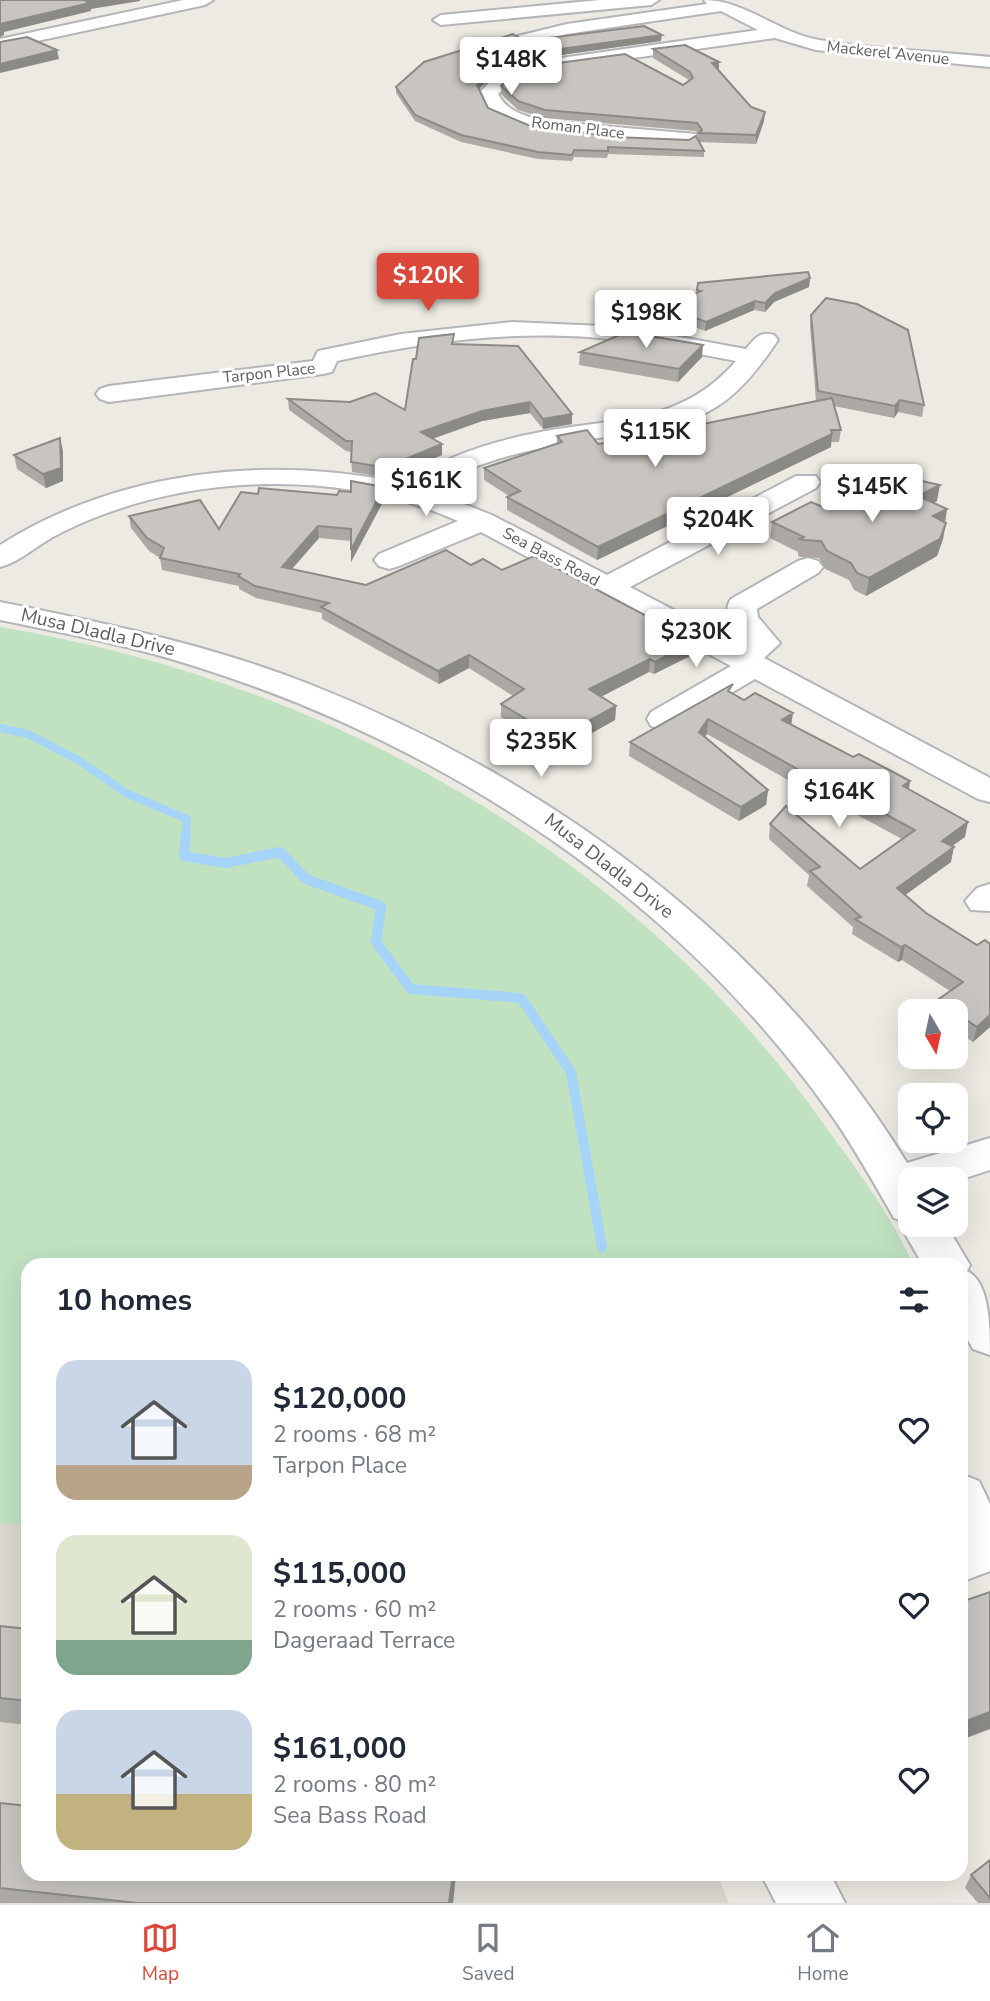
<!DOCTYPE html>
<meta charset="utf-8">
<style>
:root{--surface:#fff;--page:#f6f6f7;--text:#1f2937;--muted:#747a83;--line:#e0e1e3;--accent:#db4739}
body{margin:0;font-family:"Nunito Sans",sans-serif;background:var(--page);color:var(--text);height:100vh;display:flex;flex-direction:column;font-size:26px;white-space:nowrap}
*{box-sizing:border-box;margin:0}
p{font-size:23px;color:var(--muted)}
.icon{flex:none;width:38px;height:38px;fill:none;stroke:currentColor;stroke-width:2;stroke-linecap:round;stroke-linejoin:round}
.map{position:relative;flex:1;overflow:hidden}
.details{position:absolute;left:21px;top:1258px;width:947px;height:623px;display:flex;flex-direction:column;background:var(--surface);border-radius:21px;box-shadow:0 7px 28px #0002}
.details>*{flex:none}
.needle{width:46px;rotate:171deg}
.buttons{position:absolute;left:898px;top:999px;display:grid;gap:14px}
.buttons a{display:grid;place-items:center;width:70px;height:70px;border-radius:14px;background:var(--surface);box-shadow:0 7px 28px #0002;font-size:35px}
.price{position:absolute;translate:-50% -60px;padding:0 16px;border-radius:7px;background:#fff;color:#222;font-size:23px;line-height:46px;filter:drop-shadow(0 2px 4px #0008)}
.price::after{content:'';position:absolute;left:50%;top:42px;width:21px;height:16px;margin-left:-10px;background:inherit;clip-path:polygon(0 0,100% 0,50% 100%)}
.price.active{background:var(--accent);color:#fff}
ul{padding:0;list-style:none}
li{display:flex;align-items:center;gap:21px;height:175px;padding:0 35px}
li span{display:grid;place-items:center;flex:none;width:196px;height:140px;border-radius:21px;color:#555}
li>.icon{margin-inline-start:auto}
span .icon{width:84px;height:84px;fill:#fffc;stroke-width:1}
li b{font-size:30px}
h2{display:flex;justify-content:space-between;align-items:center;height:84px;padding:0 35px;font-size:30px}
.dock{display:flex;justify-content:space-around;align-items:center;height:98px;border-top:2px solid var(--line);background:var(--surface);font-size:19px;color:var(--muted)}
.dock a{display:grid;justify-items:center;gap:4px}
.dock .active{color:var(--accent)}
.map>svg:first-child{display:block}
</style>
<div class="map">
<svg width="990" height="1903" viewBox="0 0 990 1903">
<rect width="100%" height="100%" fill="#eceae2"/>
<polygon fill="#dcd9d1" points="0,1250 28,1265 28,1874 717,1874 729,1903 0,1903"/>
<path fill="#c0e2c1" d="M0 627C327 681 630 851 823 1123 854 1166 893 1217 913 1265H28V1526L0 1523Z"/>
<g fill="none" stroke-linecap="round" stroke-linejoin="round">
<polyline stroke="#a6d4f8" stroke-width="8" points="0,728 28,734 80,761 126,793 187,819 186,833"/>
<polyline stroke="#a6d4f8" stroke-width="10" points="186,832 184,856 225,863 280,852 306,879 381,906 376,942 411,989 521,998 571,1072 602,1247"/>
<defs>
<g id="minor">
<polygon points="183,0 213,0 205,5 0,49 0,39"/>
<polygon points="600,0 659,0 651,5 441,25 433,20 441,15"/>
<path d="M704 0C745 0 778 33 819 40 875 50 933 51 990 57V67L816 50 775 38 535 72 513 79 498 94C507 112 525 116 544 121L696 134 699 138 689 144C642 142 524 143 489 112 484 107 482 99 479 93L501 71 533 62 758 30 721 11 567 34 524 45 516 40 518 36 567 24 707 4Z"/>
<path d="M512 322 625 327 746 349C755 338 760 331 774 335L778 340C762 364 741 392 716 407 678 431 630 433 586 440 530 449 477 460 428 490L492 515 607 575 796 476H816L820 482 816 488 630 587 740 645 746 641C736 629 720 615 731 599L798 561 808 558 818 561 823 567 818 573 757 609 758 617 780 643 764 658 990 778V802L978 799 755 679 675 726 663 729 651 726 647 719 651 712 731 666 481 532 399 566 389 569 379 566 374 560 379 554 458 521C348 472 211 473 99 516 83 522 66 530 51 538 34 548 19 562 0 567V545C119 470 266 455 402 483 444 458 488 442 536 433 613 417 680 426 736 361 687 352 637 341 588 337 503 331 419 343 337 361L332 372 323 374 109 402 100 399 96 394 100 389 109 386 313 361 318 351 401 334Z"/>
<path d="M0 602C105 623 210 645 309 684 550 779 770 940 907 1163L990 1138V1170L956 1181 910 1180V1225H946L970 1265 967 1271C990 1282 990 1327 990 1355L973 1349 961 1328V1265H923L900 1225 902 1221 894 1218C874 1183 854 1147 830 1113 675 895 444 744 191 665 128 645 64 633 0 620Z"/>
<polygon points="990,884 990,911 971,910 965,901 977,888"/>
<polygon points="961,1474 979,1481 990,1504 990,1571 961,1582"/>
<polygon points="761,1874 830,1874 845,1903 776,1903"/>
</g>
</defs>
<use href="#minor" stroke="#b3b5b9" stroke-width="4"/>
<use href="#minor" fill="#fff" fill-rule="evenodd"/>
</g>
<g fill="#aca9a5">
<polygon points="525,41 661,41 532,59 500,68 479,89 488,108 528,125 614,137 698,140 698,134 696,131 544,118 518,110 501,94 501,86 683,85 689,80 653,58 653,49 719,70 764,121 756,144 699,142 704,151 704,157 608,154 607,158 574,157 572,161 538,159 461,142 415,121 396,93 396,87"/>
<polygon points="810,278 809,287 774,302 765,312 754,310 705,331 671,318 672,309 674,308 674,302 697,292 698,283"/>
<polygon points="811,315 924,405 922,417 898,412 894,418 834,406 841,430 839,442 831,442 831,447 597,560 507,510 507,497 509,496 484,480 484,468 557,443 557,436 598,444 816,401 810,326"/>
<polygon points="454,344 572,414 572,424 543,429 530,413 482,421 432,439 442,444 442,455 398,473 395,479 352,472 351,452 346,451 289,410 288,399 405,410 416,359"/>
<polygon points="580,352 702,357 678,382 579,365"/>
<polygon points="63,451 63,481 46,488 17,469 14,455"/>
<polygon points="258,494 384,500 351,562 351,541 319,538 292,569 366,585 471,565 502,570 669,628 669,630 691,643 690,656 654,674 649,672 600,697 616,706 615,720 558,752 501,717 501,704 513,696 469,668 439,684 322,619 322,613 256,598 239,589 239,586 162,570 160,558 149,551 131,528 129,516 219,529"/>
<polygon points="937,501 934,503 947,509 943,539 937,556 866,596 854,590 849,580 825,569 819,558 801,557 798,556 798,552 770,538 772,522 823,507"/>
<polygon points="732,693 853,757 910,781 909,790 965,837 952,846 951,862 905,895 926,913 990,1027 973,1042 956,1031 956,1012 934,1012 936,1001 950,991 902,960 898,962 852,934 853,927 807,886 809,875 769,839 770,824 860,869 902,839 850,811 846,813 707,734 705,737 768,790 766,805 739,821 629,756 630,742"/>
<polygon points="0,1626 28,1629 28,1725 0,1722"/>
<polygon points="0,1803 28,1874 456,1874 453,1903 0,1903"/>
<polygon points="990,1860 990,1903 978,1903 965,1888 971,1875"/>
</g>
<g fill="#8c8a86">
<polygon points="91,0 140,0 140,1 91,9 91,11 4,32 4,35 0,37 0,24"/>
<polygon points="662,35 661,41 532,59 500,68 477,91 477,85 500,62 532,53"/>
<polygon points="57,50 59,59 0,73 0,64"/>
<polygon points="719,62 719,71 712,63"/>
<polygon points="765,112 764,121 756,144 756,135"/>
<polygon points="810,278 809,287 774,302 765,312 765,303 775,293"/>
<polygon points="755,301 754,310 705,331 706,322"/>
<polygon points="703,345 702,357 678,382 679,369"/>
<polygon points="900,400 898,412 894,418 895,406"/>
<polygon points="530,402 530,413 482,421 421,443 421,432 482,411"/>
<polygon points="572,414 572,424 543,429 543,419"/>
<polygon points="832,434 831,447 597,560 598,547"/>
<polygon points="60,438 63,451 63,481 46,488 43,474"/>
<polygon points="442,444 442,455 398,473 395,479 394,469 398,462"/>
<polygon points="940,485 937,501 915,513 918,496"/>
<polygon points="384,487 384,500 351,562 351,550"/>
<polygon points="947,509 944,526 933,516"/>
<polygon points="946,523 943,539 937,556 866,596 869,578"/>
<polygon points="318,526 319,538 283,579 282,567"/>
<polygon points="691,643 690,656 654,674 655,662"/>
<polygon points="469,655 469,668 439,684 438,671"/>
<polygon points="650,659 649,672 589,703 589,689"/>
<polygon points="616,706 615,720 558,752 558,738"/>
<polygon points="793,713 791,727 782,720"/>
<polygon points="708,719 707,734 698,746 699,732"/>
<polygon points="910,781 907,796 903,786"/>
<polygon points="768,790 766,805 739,821 741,807"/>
<polygon points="852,796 850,811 846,813 849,798"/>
<polygon points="968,822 965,837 939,855 942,841"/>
<polygon points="954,847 951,862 894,903 897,888"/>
<polygon points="905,945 902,960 898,962 901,947"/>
<polygon points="990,1015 990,1027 973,1042 977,1027"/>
<polygon points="990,1712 990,1729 961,1740 961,1723"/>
<polygon points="453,1874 456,1874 453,1903 449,1903"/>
</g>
<g fill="#c8c5c0" stroke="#8c8a86" stroke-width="2">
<polygon points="0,0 91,0 86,1 90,3 0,24"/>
<polygon points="644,26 662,35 532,53 500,62 477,85 488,108 528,125 614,137 689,140 696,136 704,151 608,147 608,151 574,150 572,155 538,152 461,135 415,115 396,87 424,62 513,34 525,41"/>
<polygon points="27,37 57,50 0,64 0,42"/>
<polygon points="685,45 719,62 712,63 751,107 765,112 756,135 699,133 702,130 697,123 545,110 518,101 501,86 514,73 536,66 625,54 683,85 693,78 690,72 653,49"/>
<polygon points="808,272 810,278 775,293 765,303 755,301 706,322 672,309 681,305 674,302 701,291 697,290 698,283"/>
<polygon points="826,298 857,304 908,330 924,405 900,400 895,406 818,391 811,315"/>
<polygon points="626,332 703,345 679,369 580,352"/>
<polygon points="454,334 452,344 518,346 572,414 543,419 530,402 482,411 421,432 442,444 398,462 394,469 351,462 352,441 346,441 288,399 350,402 375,393 405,410 413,359 416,359 419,338"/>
<polygon points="832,398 841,430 831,430 832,434 598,547 507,497 520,491 484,468 562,442 557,436 587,430 598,444 623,440"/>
<polygon points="60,438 61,468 43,474 14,455"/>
<polygon points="891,474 940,485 918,496 947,509 933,516 946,523 940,539 869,578 857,573 851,563 827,551 821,541 804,540 800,539 804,537 772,522 811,502 823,507"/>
<polygon points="351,481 384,487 351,550 351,529 318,526 282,567 366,585 446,550 471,565 483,559 502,570 534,556 669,628 667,629 691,643 655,662 650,659 589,689 616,706 558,738 501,704 524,689 469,655 438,671 321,607 329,603 255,586 238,576 240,574 160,558 164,548 147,538 129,516 200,500 219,529 241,492 258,494 259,488 337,495 339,491 351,492"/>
<polygon points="733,684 728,691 744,700 755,693 793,713 782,720 853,757 859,754 910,781 903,786 968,822 942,841 954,847 897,888 926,913 977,945 985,940 990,944 990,1015 977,1027 956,1013 956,1012 952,1012 936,1001 963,982 905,945 901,947 855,919 861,917 810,871 820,867 770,824 786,806 860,869 915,830 852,796 849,798 708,719 699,732 768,790 741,807 630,742"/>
<polygon points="990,1592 990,1712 961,1723 961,1602"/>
<polygon points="0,1626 28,1629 28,1701 0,1698"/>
<polygon points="0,1803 28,1806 28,1874 453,1874 449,1903 137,1903 0,1888"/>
<polygon points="990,1860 990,1898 971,1875"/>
</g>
<g text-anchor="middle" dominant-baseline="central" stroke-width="6" stroke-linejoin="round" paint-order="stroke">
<g font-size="16" fill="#5b5e62" stroke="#fff">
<text transform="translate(888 53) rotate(6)">Mackerel Avenue</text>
<text transform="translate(578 128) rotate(7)">Roman Place</text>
<text transform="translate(269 373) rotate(-6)">Tarpon Place</text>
<text transform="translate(551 557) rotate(28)">Sea Bass Road</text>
</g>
<g font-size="19" fill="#5b5e62" stroke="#fff">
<text transform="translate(98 632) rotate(13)">Musa Dladla Drive</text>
<text transform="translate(609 866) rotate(38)">Musa Dladla Drive</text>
</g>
</g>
</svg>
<div class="buttons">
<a><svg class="needle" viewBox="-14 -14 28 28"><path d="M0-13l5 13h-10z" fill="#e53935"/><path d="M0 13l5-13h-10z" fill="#747a83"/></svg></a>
<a><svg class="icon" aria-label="locate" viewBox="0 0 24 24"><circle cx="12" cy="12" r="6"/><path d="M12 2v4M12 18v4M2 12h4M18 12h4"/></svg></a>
<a><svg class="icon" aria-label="layers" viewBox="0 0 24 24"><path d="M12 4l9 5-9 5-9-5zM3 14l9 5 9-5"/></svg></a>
</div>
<b class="price" style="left:511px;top:97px">$148K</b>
<b class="price active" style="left:428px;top:313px">$120K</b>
<b class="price" style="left:646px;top:350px">$198K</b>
<b class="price" style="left:655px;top:469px">$115K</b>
<b class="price" style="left:426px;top:518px">$161K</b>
<b class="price" style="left:872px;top:524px">$145K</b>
<b class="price" style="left:718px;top:557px">$204K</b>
<b class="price" style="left:696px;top:669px">$230K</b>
<b class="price" style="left:541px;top:779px">$235K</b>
<b class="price" style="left:839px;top:829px">$164K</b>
<section class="details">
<h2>10 homes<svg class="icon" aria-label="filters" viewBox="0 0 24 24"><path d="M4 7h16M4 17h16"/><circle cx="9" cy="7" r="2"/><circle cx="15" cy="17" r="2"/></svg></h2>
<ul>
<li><span style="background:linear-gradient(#c9d6e8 75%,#b9a48a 0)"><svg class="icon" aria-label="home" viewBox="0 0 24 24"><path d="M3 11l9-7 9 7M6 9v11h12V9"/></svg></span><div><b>$120,000</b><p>2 rooms · 68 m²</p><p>Tarpon Place</p></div><svg class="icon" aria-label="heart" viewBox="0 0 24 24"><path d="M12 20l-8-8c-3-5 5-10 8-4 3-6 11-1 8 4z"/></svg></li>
<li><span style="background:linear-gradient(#dfe7d0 75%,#7fa58c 0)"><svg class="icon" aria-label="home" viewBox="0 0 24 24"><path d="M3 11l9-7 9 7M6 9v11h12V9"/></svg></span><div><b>$115,000</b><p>2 rooms · 60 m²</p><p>Dageraad Terrace</p></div><svg class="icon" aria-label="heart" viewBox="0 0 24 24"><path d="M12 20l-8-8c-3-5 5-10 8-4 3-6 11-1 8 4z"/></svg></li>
<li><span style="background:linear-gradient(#c9d6e8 60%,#c2b280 0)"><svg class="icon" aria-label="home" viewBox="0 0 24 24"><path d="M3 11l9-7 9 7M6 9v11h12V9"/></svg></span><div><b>$161,000</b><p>2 rooms · 80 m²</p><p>Sea Bass Road</p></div><svg class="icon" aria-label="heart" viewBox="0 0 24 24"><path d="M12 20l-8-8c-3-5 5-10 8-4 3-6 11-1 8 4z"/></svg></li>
</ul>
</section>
</div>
<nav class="dock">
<a class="active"><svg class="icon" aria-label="map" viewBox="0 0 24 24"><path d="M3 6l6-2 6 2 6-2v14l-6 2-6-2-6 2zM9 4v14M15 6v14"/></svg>Map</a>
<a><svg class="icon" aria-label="saved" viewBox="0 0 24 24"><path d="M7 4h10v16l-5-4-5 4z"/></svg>Saved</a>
<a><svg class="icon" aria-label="home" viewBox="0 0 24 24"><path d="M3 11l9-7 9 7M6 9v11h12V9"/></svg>Home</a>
</nav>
